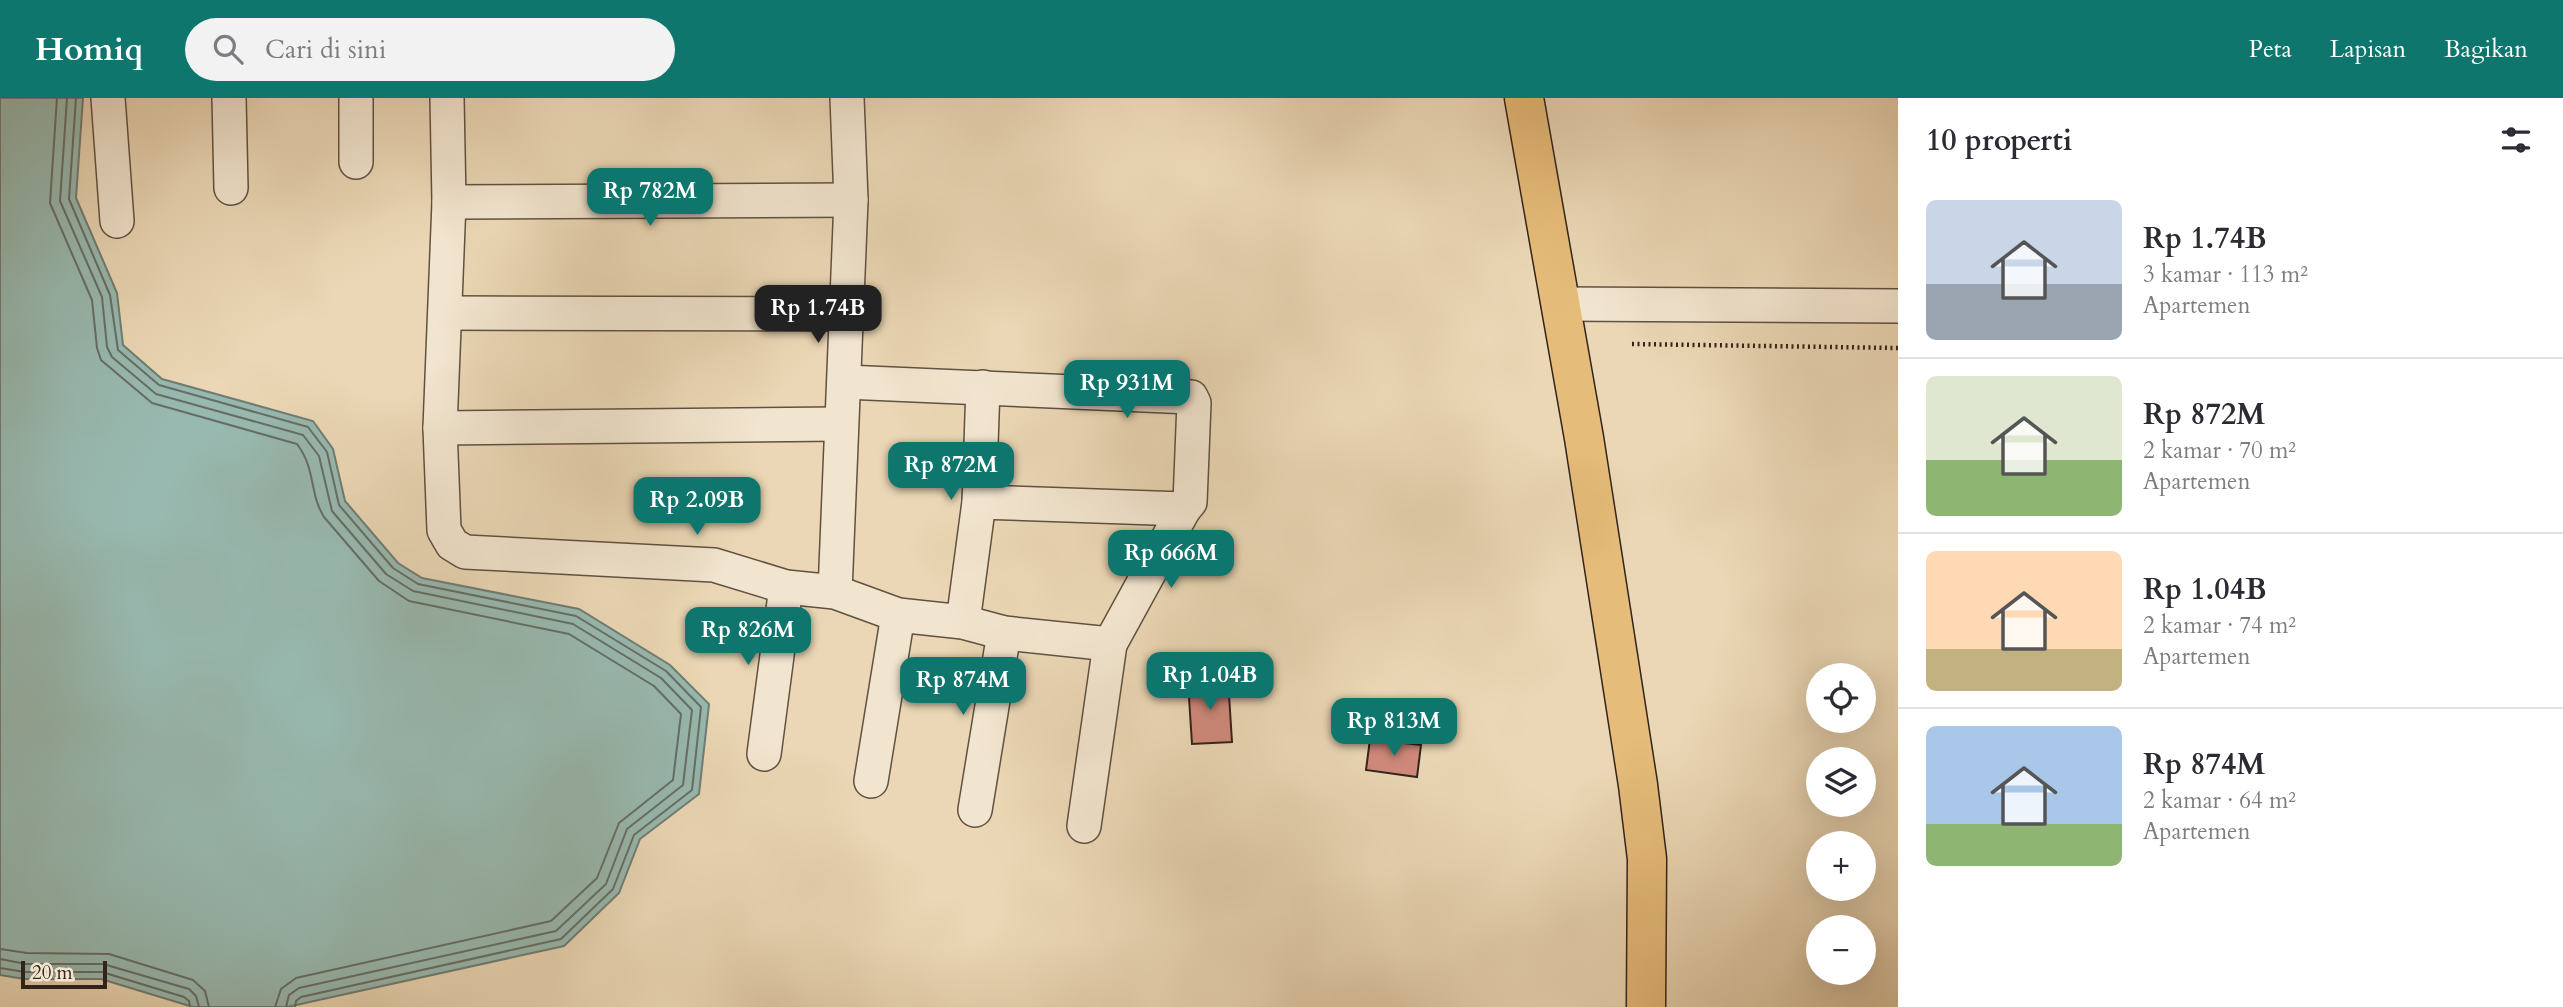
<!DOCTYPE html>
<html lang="id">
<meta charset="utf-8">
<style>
:root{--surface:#fff;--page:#f2f2f3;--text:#2b2b33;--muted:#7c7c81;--line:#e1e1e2;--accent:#0f766e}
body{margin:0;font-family:Cardo,serif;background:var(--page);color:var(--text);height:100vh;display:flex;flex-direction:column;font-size:26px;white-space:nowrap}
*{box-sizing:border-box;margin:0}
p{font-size:23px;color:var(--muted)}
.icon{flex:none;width:38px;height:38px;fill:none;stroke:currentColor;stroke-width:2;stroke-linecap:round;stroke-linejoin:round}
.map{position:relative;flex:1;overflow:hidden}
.side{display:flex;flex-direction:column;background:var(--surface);width:665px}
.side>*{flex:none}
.tools{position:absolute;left:1806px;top:565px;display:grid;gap:14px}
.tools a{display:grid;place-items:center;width:70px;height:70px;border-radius:50%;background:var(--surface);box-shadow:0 7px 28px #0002;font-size:35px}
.scale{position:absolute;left:21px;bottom:18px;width:86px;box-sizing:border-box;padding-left:7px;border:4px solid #32241b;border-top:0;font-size:19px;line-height:24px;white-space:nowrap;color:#32241b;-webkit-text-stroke:5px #f2e5cf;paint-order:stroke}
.price{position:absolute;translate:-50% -60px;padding:0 16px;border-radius:14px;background:var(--accent);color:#fff;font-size:23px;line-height:46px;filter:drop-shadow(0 2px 4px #0008)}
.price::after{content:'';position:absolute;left:50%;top:42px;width:21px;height:16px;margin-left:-10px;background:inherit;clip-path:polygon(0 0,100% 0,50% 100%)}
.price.active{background:#222;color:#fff}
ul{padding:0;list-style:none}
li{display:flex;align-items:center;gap:21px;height:175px;padding:0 28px}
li+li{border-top:2px solid var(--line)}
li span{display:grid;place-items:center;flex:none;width:196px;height:140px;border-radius:10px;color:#555}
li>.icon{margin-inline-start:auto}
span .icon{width:84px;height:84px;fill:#fffc;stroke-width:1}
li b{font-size:30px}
h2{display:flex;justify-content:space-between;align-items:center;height:84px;padding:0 28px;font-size:30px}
header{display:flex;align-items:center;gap:42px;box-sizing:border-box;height:98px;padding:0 35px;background:var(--accent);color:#fff}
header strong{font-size:33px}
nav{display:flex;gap:38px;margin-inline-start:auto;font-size:24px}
.search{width:490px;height:63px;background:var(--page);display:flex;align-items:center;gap:18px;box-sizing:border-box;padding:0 24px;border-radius:38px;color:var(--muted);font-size:26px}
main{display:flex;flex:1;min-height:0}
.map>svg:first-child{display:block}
</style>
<header>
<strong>Homiq</strong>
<div class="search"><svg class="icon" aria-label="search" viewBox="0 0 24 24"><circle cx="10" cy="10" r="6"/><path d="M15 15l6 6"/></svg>Cari di sini</div>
<nav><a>Peta</a><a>Lapisan</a><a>Bagikan</a></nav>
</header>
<main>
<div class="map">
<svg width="1898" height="909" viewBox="0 0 1898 909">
<rect width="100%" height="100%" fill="#ebd7b5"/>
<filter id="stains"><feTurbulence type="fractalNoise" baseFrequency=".00286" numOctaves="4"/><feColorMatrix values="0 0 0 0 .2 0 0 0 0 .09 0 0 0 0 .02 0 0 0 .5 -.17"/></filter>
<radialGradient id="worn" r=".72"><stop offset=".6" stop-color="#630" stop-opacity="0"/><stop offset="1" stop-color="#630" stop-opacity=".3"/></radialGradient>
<polygon fill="#98b9b0" stroke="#6f7d74" stroke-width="2" points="0,0 83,0 76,100 117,195 123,247 162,281 313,323 333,351 345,403 398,465 422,480 579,511 670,567 709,606 699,696 640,741 619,795 564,848 287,909 193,909 101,881 24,881 0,877"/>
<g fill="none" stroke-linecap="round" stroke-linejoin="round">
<g stroke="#656e66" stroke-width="2">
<path d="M57 0 50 105 92 202 97 250 101 262 152 305 297 346C316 371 309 395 324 419L379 483 409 503 569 536 654 588 681 616 673 682 619 725 597 780 551 823 296 880 281 891 275 909"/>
<polyline points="67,0 60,103 102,199 107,249 112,259 156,296 303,337 319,358 332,413 386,476 413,493 573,526 661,580 692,612 683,687 627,731 606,786 556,833 299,890 289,897 286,909"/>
<polyline points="76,0 69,101 110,197 118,252 159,287 308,329 327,354 339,407 393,470 418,486 576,518 666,573 701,609 692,692 634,737 613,791 561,841 301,899 296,903 295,909"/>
<polyline points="0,851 27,855 109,856 193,882 205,893 209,909"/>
<polyline points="0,861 26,866 103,866 189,891 196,898 199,909"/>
<polyline points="0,870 25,874 102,874 184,899 189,903 190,909"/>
</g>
</g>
<g fill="#d18a7d" stroke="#32241b" stroke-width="2">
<polygon points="1228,581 1232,644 1192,646 1188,584"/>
<polygon points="1370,641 1421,647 1417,679 1366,672"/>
</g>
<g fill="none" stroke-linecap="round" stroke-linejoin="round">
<defs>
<g id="minor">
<polyline points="108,0 117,123"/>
<polyline points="229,0 231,90"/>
<polyline points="447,0 449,104 440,330 444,432 452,446 465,454 714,467 786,489 835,494 898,517 963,524 1004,535 1110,546 1084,728"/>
<polyline points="356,64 356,0"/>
<polyline points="449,104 851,102"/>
<polyline points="1560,206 1898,208"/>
<polyline points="445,215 845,216"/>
<polyline points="845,284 1191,299 1194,305 1190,404 1184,411 979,404"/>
<polyline points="440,330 840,326"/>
<polyline points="835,494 851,102 847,0"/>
<polyline points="963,524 979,404 983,289"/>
<polyline points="1110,546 1184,411"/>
<polyline points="764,656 786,489"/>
<polyline points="871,683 898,517"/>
<polyline points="975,712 1004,535"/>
</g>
<polyline id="major" points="1524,0 1584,340 1638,687 1647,761 1646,909"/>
</defs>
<use href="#minor" stroke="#605142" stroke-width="36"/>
<use href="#major" stroke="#32241b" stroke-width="41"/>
<polyline stroke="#32241b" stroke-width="4.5" stroke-dasharray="2 3.5" stroke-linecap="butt" points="1632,246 1898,250"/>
<use href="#minor" stroke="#f2e5cf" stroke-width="33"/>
<use href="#major" stroke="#e6bc7a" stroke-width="38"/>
</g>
<rect width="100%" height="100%" filter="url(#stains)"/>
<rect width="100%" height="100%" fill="url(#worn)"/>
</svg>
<div class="tools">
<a><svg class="icon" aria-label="locate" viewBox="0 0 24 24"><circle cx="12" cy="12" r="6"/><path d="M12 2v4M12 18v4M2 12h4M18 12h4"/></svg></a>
<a><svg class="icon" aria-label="layers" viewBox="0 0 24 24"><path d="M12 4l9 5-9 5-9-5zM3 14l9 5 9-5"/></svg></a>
<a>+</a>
<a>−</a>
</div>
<div class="scale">20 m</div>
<b class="price" style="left:650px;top:130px">Rp 782M</b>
<b class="price active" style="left:818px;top:247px">Rp 1.74B</b>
<b class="price" style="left:1127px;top:322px">Rp 931M</b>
<b class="price" style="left:951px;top:404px">Rp 872M</b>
<b class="price" style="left:697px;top:439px">Rp 2.09B</b>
<b class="price" style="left:1171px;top:492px">Rp 666M</b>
<b class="price" style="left:748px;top:569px">Rp 826M</b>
<b class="price" style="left:1210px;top:614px">Rp 1.04B</b>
<b class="price" style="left:963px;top:619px">Rp 874M</b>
<b class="price" style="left:1394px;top:660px">Rp 813M</b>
</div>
<section class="side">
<h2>10 properti<svg class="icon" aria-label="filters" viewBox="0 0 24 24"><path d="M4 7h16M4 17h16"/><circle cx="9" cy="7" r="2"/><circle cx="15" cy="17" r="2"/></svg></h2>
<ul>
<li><span style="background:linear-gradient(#c9d6e8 60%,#9aa5b1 0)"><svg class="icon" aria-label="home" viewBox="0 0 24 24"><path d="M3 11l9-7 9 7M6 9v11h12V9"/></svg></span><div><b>Rp 1.74B</b><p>3 kamar · 113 m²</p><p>Apartemen</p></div></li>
<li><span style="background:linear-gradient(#dfe7d0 60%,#8fb573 0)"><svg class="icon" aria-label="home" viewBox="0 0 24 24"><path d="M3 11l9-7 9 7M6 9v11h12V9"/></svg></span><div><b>Rp 872M</b><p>2 kamar · 70 m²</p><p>Apartemen</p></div></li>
<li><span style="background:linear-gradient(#ffd9b3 70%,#c2b280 0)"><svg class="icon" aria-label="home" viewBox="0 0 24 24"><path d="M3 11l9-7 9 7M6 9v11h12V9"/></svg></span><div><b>Rp 1.04B</b><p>2 kamar · 74 m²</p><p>Apartemen</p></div></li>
<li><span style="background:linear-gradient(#a9c7e8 70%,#8fb573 0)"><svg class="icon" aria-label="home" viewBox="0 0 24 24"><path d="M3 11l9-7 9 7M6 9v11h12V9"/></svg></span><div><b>Rp 874M</b><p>2 kamar · 64 m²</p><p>Apartemen</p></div></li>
</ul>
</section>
</main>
